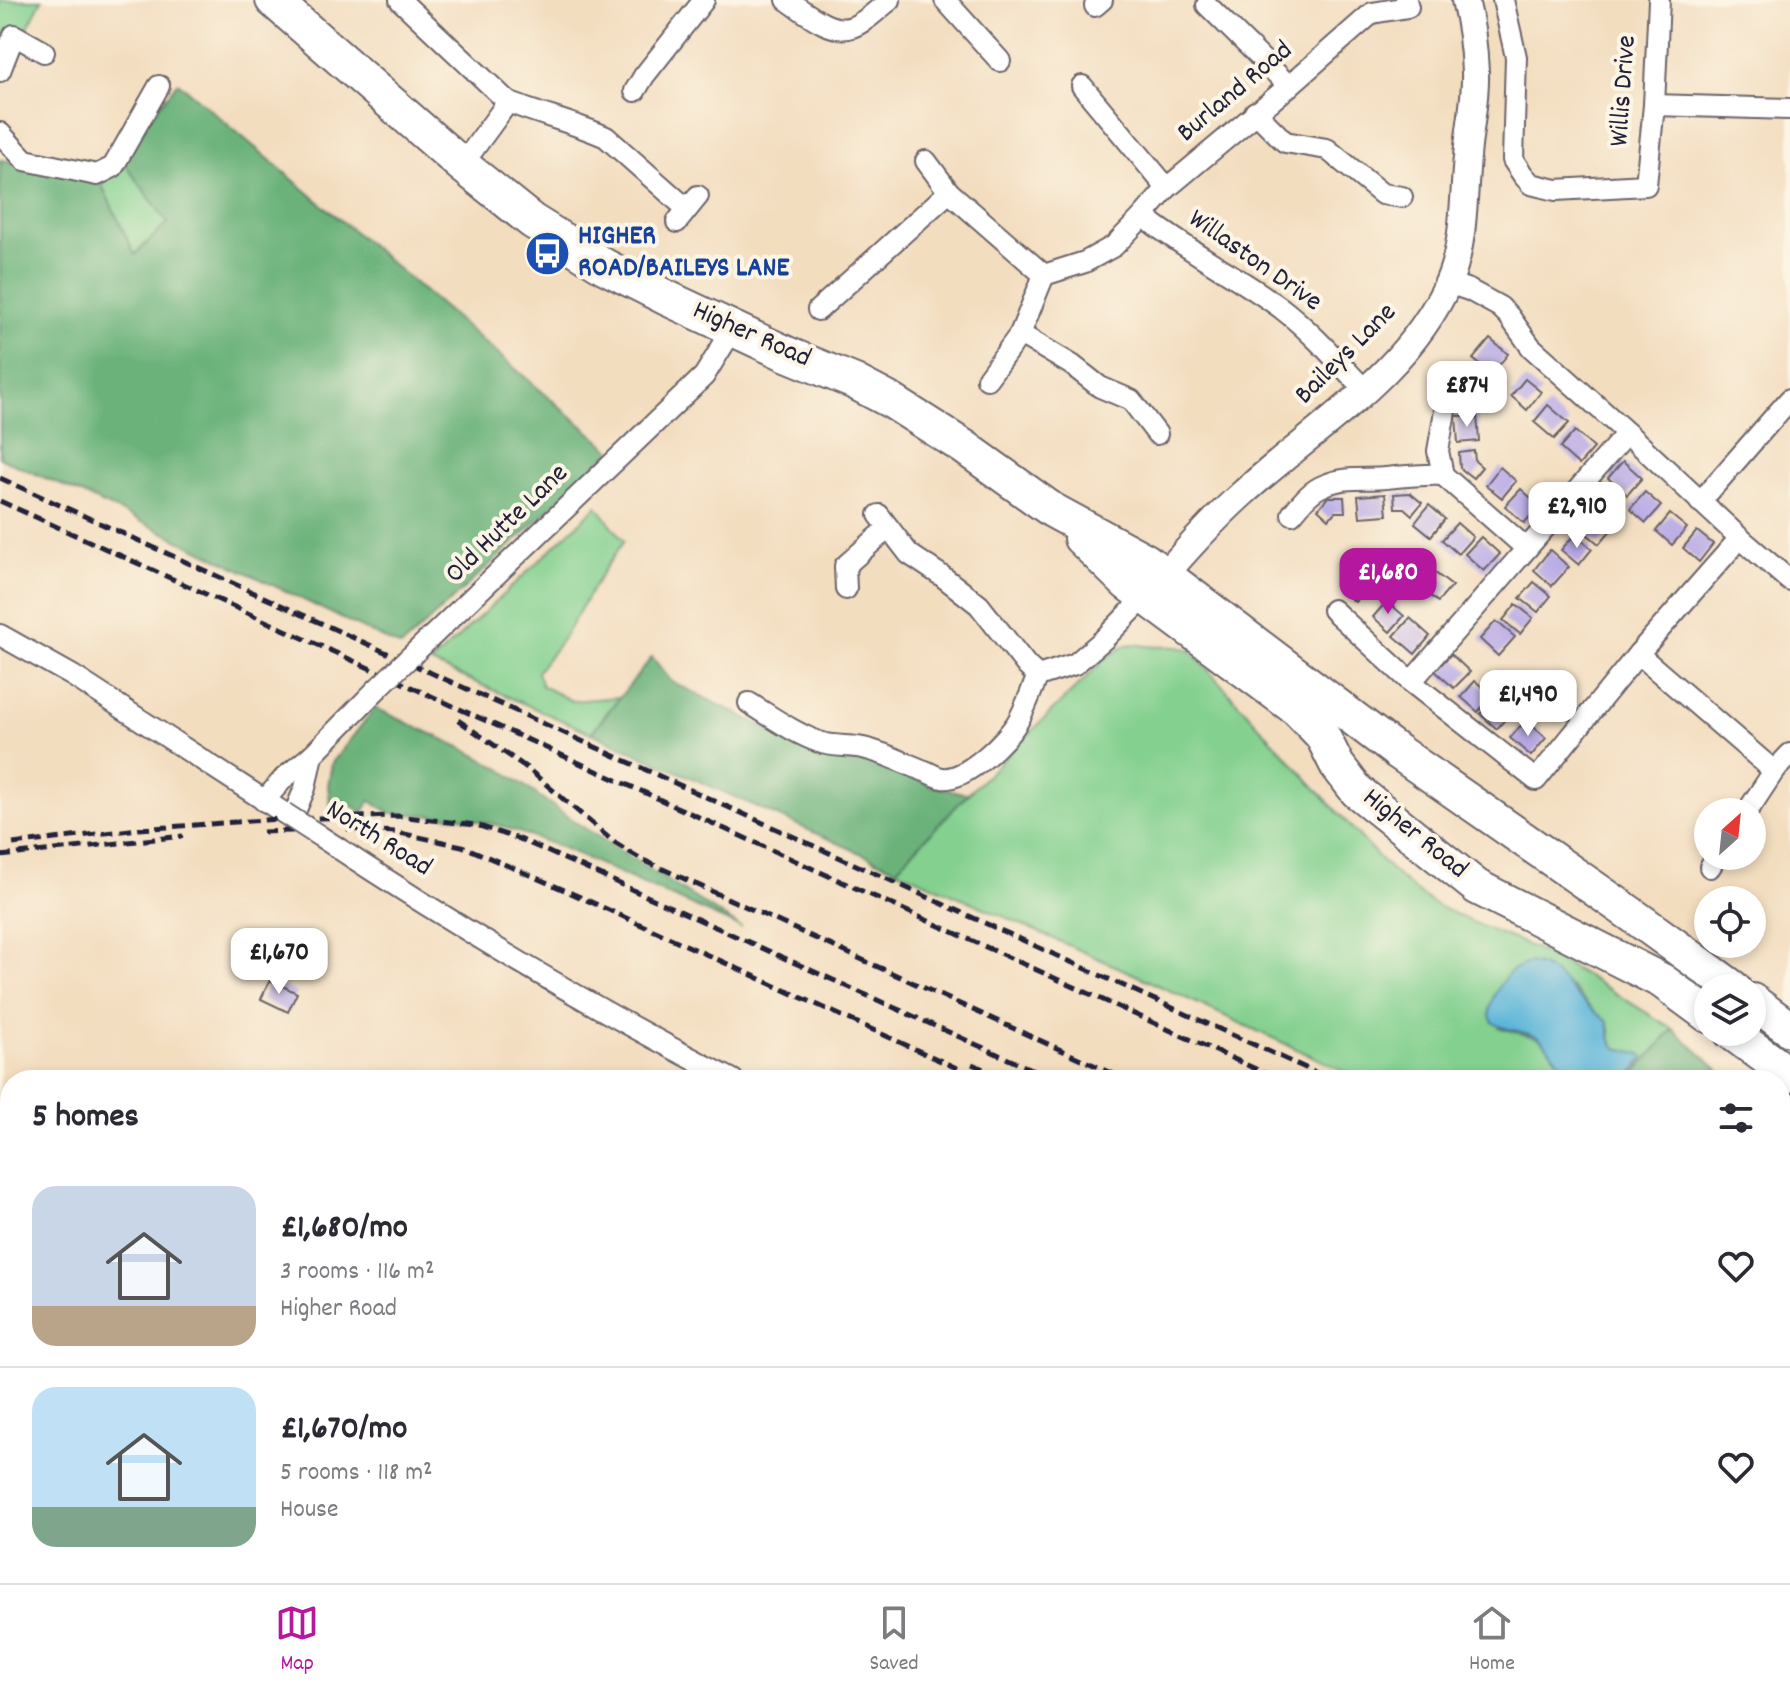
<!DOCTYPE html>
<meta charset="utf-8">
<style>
:root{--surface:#fff;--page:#f2f2f3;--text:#2b2b33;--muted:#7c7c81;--line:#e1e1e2;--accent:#b5179e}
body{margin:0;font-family:Dekko,sans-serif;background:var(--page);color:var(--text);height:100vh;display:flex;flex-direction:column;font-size:30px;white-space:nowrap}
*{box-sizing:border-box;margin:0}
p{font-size:26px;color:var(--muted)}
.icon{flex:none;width:44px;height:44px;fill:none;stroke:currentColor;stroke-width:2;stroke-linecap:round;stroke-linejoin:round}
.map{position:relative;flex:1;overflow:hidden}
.panel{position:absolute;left:0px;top:1070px;width:1790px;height:514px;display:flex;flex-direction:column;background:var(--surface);border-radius:32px 32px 0 0;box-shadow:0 4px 12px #0003}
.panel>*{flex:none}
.needle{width:52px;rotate:27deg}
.fabs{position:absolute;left:1694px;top:798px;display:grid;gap:16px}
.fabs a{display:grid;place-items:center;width:72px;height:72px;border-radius:50%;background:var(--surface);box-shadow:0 4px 12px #0003;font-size:40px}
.price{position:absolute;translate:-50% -68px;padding:0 18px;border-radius:16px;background:#fff;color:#222;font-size:26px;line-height:52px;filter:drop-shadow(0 2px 4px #0008)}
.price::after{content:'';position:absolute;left:50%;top:48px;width:24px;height:18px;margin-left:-12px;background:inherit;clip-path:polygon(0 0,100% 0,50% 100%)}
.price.active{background:var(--accent);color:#fff}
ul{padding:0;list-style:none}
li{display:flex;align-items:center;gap:24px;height:200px;padding:0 32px}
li+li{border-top:2px solid var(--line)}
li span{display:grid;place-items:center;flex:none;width:224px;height:160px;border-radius:24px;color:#555}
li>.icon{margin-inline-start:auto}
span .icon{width:96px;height:96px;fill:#fffc;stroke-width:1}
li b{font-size:34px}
h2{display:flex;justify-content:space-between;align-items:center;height:96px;padding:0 32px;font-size:34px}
.tab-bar{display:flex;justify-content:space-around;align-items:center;height:112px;border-top:2px solid var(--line);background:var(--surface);font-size:22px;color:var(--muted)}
.tab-bar a{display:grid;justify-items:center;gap:4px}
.tab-bar .active{color:var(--accent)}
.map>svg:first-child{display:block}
</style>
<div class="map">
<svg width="1790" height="1583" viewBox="0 0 1790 1583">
<rect width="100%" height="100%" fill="#fcf5e5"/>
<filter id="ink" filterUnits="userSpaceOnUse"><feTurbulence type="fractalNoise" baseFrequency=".0125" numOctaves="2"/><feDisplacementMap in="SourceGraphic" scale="16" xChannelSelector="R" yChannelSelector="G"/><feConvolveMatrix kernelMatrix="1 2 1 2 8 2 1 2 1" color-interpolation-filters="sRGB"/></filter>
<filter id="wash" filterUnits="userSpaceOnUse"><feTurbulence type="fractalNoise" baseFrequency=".006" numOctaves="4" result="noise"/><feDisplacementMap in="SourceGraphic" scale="32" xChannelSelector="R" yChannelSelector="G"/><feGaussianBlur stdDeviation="1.8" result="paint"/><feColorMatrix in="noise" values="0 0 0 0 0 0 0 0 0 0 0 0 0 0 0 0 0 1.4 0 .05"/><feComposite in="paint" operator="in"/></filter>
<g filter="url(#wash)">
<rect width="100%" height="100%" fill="#f3ddbf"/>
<g fill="#83d08f" stroke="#527965" stroke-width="2">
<polygon points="0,0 42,0 0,81"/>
<polygon points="119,156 168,223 134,255 97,175"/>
<polygon points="597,506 624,541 602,573 564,637 537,672 542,686 572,701 619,697 591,733 431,663"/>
<path d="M1137 644C1155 650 1172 643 1190 650L1381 860C1397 875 1413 891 1433 903 1470 924 1512 937 1551 956 1593 978 1633 1005 1673 1029L1629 1080H1626L1642 1061 1639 1053 1616 1048 1611 1041 1610 1028 1571 987 1500 1028 1538 1038 1547 1045 1557 1059 1577 1073 1581 1080H1364L1138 976 896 869 968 794 1106 658 1126 645Z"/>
<polygon points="1780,1433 1790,1438 1790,1583 1402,1583 1407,1574 1780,1574"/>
</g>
<g fill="#6ab27a" stroke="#466a5a" stroke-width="2">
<polygon points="178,82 612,451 401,647 111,507 0,458 0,160 97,175 135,255 168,223 119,156"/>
<polygon points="652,657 672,682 812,750 831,757 870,762 932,786 968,794 896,869 591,733"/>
<polygon points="375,708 462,748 501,769 575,822 742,928 563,848 505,827 461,817 391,813 370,801 363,812 342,800 335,812 332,810 330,802 328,786 332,763"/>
<polygon points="1673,1029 1722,1073 1728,1080 1629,1080"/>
</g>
<path fill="#5bb5d9" stroke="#3e6c8a" stroke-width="2" d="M1529 963C1553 967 1561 979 1577 996 1586 1005 1598 1014 1608 1022L1611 1041 1616 1048 1639 1053 1644 1057 1642 1061 1626 1080H1581C1575 1070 1566 1067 1558 1060 1550 1052 1547 1042 1537 1037 1511 1025 1473 1034 1497 990 1505 975 1512 968 1529 963Z"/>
<g id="blocks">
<g fill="#b6a8e6">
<polygon points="1490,339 1508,354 1492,374 1473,359"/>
<polygon points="1465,373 1477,383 1470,391 1471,400 1456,401 1455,385"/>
<polygon points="1525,379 1541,392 1527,410 1511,396"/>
<polygon points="1548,405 1569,423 1554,439 1534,422"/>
<polygon points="1477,415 1479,441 1458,443 1456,416"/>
<polygon points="1575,431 1594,448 1579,465 1560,448"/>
<polygon points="1474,451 1475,461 1482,467 1473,478 1460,468 1459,453"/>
<polygon points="1623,461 1642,478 1627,495 1608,478"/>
<polygon points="1500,467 1516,481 1502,498 1486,485"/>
<polygon points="1521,489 1540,506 1524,523 1505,506"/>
<polygon points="1645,492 1661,506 1646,523 1630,509"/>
<polygon points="1410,493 1422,503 1412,515 1404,508 1395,508 1394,494"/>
<polygon points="1385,494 1387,515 1360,517 1358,496"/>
<polygon points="1328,497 1344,497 1345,512 1335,512 1329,519 1318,509"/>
<polygon points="1429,505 1445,519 1431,536 1415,523"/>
<polygon points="1595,514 1612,529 1599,544 1582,530"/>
<polygon points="1670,514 1687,528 1672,545 1656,531"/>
<polygon points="1457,523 1473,537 1458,554 1442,540"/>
<polygon points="1697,531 1713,544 1699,562 1683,548"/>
<polygon points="1575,534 1592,549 1579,565 1561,550"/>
<polygon points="1481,537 1500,554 1484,571 1465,554"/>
<polygon points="1550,550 1569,567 1552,586 1534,570"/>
<polygon points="1352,571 1369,586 1355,602 1338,587"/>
<polygon points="1434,572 1452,586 1438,602 1421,588"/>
<polygon points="1534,582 1551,596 1538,612 1520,598"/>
<polygon points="1387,601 1404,616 1390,632 1373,617"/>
<polygon points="1516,604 1533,618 1520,634 1503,620"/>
<polygon points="1410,618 1430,636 1415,654 1394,636"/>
<polygon points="1496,621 1515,637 1498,656 1480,639"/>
<polygon points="1451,654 1470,672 1454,688 1435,671"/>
<polygon points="1475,681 1492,695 1478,712 1461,697"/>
<polygon points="1494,698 1511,712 1497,729 1480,714"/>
<polygon points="1526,720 1546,738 1531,756 1510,738"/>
<polygon points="270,980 297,993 288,1012 261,999"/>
<polygon points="10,1164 10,1224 0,1219 0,1183"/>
<polygon points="0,1234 10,1239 10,1574 605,1574 600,1583 0,1583"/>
</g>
</g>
</g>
<g filter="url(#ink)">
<use href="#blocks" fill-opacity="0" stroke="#6b6369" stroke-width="2"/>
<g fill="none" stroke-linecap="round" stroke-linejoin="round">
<defs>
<g id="minor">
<polyline points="400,0 508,102"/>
<path d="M787 0C804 11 831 35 852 27 866 22 878 9 890 0"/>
<polyline points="945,0 1000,61"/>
<polyline points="1503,0 1516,57 1513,160 1523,175 1531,184 1556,190 1646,185 1654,105 1659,0"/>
<polyline points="1207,5 1289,86"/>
<polyline points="1095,6 1102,0"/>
<polyline points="0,71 14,35 44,52"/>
<polyline points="1082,86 1167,188"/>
<polyline points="635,91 644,76 704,0"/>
<polyline points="1654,105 1790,109"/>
<polyline points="1255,112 1285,142 1327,149 1382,194 1402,197"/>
<polyline points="0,133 25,160 97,175 113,167 159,86"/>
<polyline points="926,161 949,192 1044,275"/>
<path d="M462 165 508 102C540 115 575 123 606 137L687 209"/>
<path d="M1143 216C1187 251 1236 275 1281 308 1312 332 1338 362 1365 390"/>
<polyline points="677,222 698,196"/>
<polyline points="1448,283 1469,290 1500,307 1509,316 1531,347 1627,433 1740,538 1790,581"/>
<polyline points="818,310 949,192"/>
<polyline points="1020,334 1072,365 1100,387 1131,400 1157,434"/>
<polyline points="987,379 1020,334 1044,275 1085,262 1114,246 1143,216 1167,188 1289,86 1372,13 1408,7 1406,0"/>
<polyline points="1445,411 1438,451 1443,475 1526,548"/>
<polyline points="1700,502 1790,399"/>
<path d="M1292 514C1301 503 1311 490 1325 485 1344 476 1366 480 1386 478 1406 476 1423 474 1443 475"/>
<polyline points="879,515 909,554 942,576 979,605 1027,666 1038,676 1075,664 1103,640 1145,597"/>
<polyline points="846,589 845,566 887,529"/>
<polyline points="1333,610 1411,682 1536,780 1638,654 1740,538"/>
<polyline points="0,635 73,676 284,813"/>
<polyline points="1638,654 1774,771"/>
<polyline points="408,659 704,376 733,329"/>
<polyline points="1411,682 1627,433"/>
<path d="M749 703C772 717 794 733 819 742 835 748 852 744 867 749 887 754 906 764 925 771 930 773 936 777 942 778 966 781 1007 740 1018 721 1026 707 1031 691 1038 676"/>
<polyline points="264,801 284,778 312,755 377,689"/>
<polyline points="1747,812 1774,771 1790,754"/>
<polyline points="292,819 305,788 312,755"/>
<path d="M318 835C452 924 590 1007 733 1080"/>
<polyline points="1710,867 1717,856"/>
<polyline points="915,1583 920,1574"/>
</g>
<g id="tertiary">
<path d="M1154 587C1182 555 1210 523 1242 494 1313 429 1408 374 1448 283 1465 245 1463 198 1467 157 1469 129 1476 100 1475 72 1474 48 1471 23 1465 0"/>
<polyline points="1780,1192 1790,1199"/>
</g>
<g id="trunk">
<polyline points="273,0 462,165 532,221 604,266 667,298 787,354 855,382 893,402 964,447 1052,510 1146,561 1398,752 1631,914 1733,988"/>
<polyline points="1081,538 1127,583 1297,709 1322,735 1337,765 1357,791 1477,887 1662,981 1708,1015"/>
<polyline points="1752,1001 1790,1029"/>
<polyline points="1731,1032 1790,1075"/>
</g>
</defs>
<use href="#minor" stroke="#6b6369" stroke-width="24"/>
<use href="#tertiary" stroke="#6b6369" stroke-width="30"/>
<use href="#trunk" stroke="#6b6369" stroke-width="38"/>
<use href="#minor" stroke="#fff" stroke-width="20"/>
<use href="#tertiary" stroke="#fff" stroke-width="26"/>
<use href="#trunk" stroke="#fff" stroke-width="34"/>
<g stroke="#22223b" stroke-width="5" stroke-dasharray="12 6" stroke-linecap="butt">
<polyline points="0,478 1332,1080"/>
<polyline points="0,501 1280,1080"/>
<polyline points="458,720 527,768 616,844 643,860 1127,1080"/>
<polyline points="347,829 395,832 462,846 569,892 983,1080"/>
<polyline points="263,832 319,830"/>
<polyline points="13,844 139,829 278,819 398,816 476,825 522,840 1055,1080"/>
<polyline points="0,856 183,836"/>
<polyline points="972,1064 1009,1080"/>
<polyline points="1780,1283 1790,1288"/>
<polyline points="1780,1318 1790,1323"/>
<polyline points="1780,1343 1790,1347"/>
</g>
<defs>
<g id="minor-bridge">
<polyline points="377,689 408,659"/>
<polyline points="284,813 318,835"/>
</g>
</defs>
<use href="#minor-bridge" stroke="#6b6369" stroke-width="24" stroke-linecap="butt"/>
<use href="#minor-bridge" stroke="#fff" stroke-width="20"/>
</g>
</g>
<defs>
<symbol id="bus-disc" viewBox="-11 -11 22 22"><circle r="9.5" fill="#1a4fb4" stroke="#fcf5e5"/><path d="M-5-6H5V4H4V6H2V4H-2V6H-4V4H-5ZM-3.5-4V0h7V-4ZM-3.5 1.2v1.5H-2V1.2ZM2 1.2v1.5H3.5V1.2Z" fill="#fff"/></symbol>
</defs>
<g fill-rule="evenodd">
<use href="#bus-disc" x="522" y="228" width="51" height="51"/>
</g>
<g text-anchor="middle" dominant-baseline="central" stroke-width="8" stroke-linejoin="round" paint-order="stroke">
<g font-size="28" fill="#22223b" stroke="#fcf5e5">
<text transform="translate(1625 91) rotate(-86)">Willis Drive</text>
<text transform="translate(1236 93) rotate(-40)">Burland Road</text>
<text transform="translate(1254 262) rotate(35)">Willaston Drive</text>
<text transform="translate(751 336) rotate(24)">Higher Road</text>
<text transform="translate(1347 355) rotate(-45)">Baileys Lane</text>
<text transform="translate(508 525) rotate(-44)">Old Hutte Lane</text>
<text transform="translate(1414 835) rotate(39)">Higher Road</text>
<text transform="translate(378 840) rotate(32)">North Road</text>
</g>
<g font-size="28" font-weight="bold" fill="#164399" stroke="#fcf5e5" text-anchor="start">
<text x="578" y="238">HIGHER<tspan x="578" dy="32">ROAD/BAILEYS LANE</tspan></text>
</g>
</g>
</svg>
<div class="fabs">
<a><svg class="needle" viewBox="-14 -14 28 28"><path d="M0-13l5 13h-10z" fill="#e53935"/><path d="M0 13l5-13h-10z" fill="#7c7c81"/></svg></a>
<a><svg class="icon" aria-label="locate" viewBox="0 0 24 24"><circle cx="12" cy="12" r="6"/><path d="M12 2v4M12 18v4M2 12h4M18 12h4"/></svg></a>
<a><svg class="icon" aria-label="layers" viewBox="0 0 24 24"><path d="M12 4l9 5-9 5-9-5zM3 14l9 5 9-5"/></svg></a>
</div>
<b class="price" style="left:1467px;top:429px">£874</b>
<b class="price" style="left:1577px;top:550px">£2,910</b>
<b class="price active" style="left:1388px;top:616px">£1,680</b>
<b class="price" style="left:1528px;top:738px">£1,490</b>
<b class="price" style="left:279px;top:996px">£1,670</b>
<section class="panel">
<h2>5 homes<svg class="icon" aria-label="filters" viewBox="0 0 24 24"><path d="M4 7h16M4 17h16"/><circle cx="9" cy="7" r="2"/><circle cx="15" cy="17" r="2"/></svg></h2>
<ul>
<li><span style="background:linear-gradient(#c9d6e8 75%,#b9a48a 0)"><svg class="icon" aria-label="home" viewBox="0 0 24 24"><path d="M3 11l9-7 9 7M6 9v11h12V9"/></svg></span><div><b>£1,680/mo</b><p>3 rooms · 116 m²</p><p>Higher Road</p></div><svg class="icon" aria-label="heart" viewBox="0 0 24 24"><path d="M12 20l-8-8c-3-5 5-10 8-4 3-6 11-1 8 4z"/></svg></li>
<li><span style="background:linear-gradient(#bfe0f5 75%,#7fa58c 0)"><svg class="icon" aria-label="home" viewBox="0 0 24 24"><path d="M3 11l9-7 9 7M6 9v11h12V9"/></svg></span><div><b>£1,670/mo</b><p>5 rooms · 118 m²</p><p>House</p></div><svg class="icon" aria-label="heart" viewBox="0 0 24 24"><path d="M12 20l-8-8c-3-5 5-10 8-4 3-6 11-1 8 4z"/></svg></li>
</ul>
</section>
</div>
<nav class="tab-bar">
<a class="active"><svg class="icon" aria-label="map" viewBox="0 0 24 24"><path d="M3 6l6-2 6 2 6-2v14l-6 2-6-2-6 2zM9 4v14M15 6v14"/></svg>Map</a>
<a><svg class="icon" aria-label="saved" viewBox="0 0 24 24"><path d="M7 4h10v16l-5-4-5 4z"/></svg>Saved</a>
<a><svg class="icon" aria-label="home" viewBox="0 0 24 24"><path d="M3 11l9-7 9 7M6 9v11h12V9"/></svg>Home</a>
</nav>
